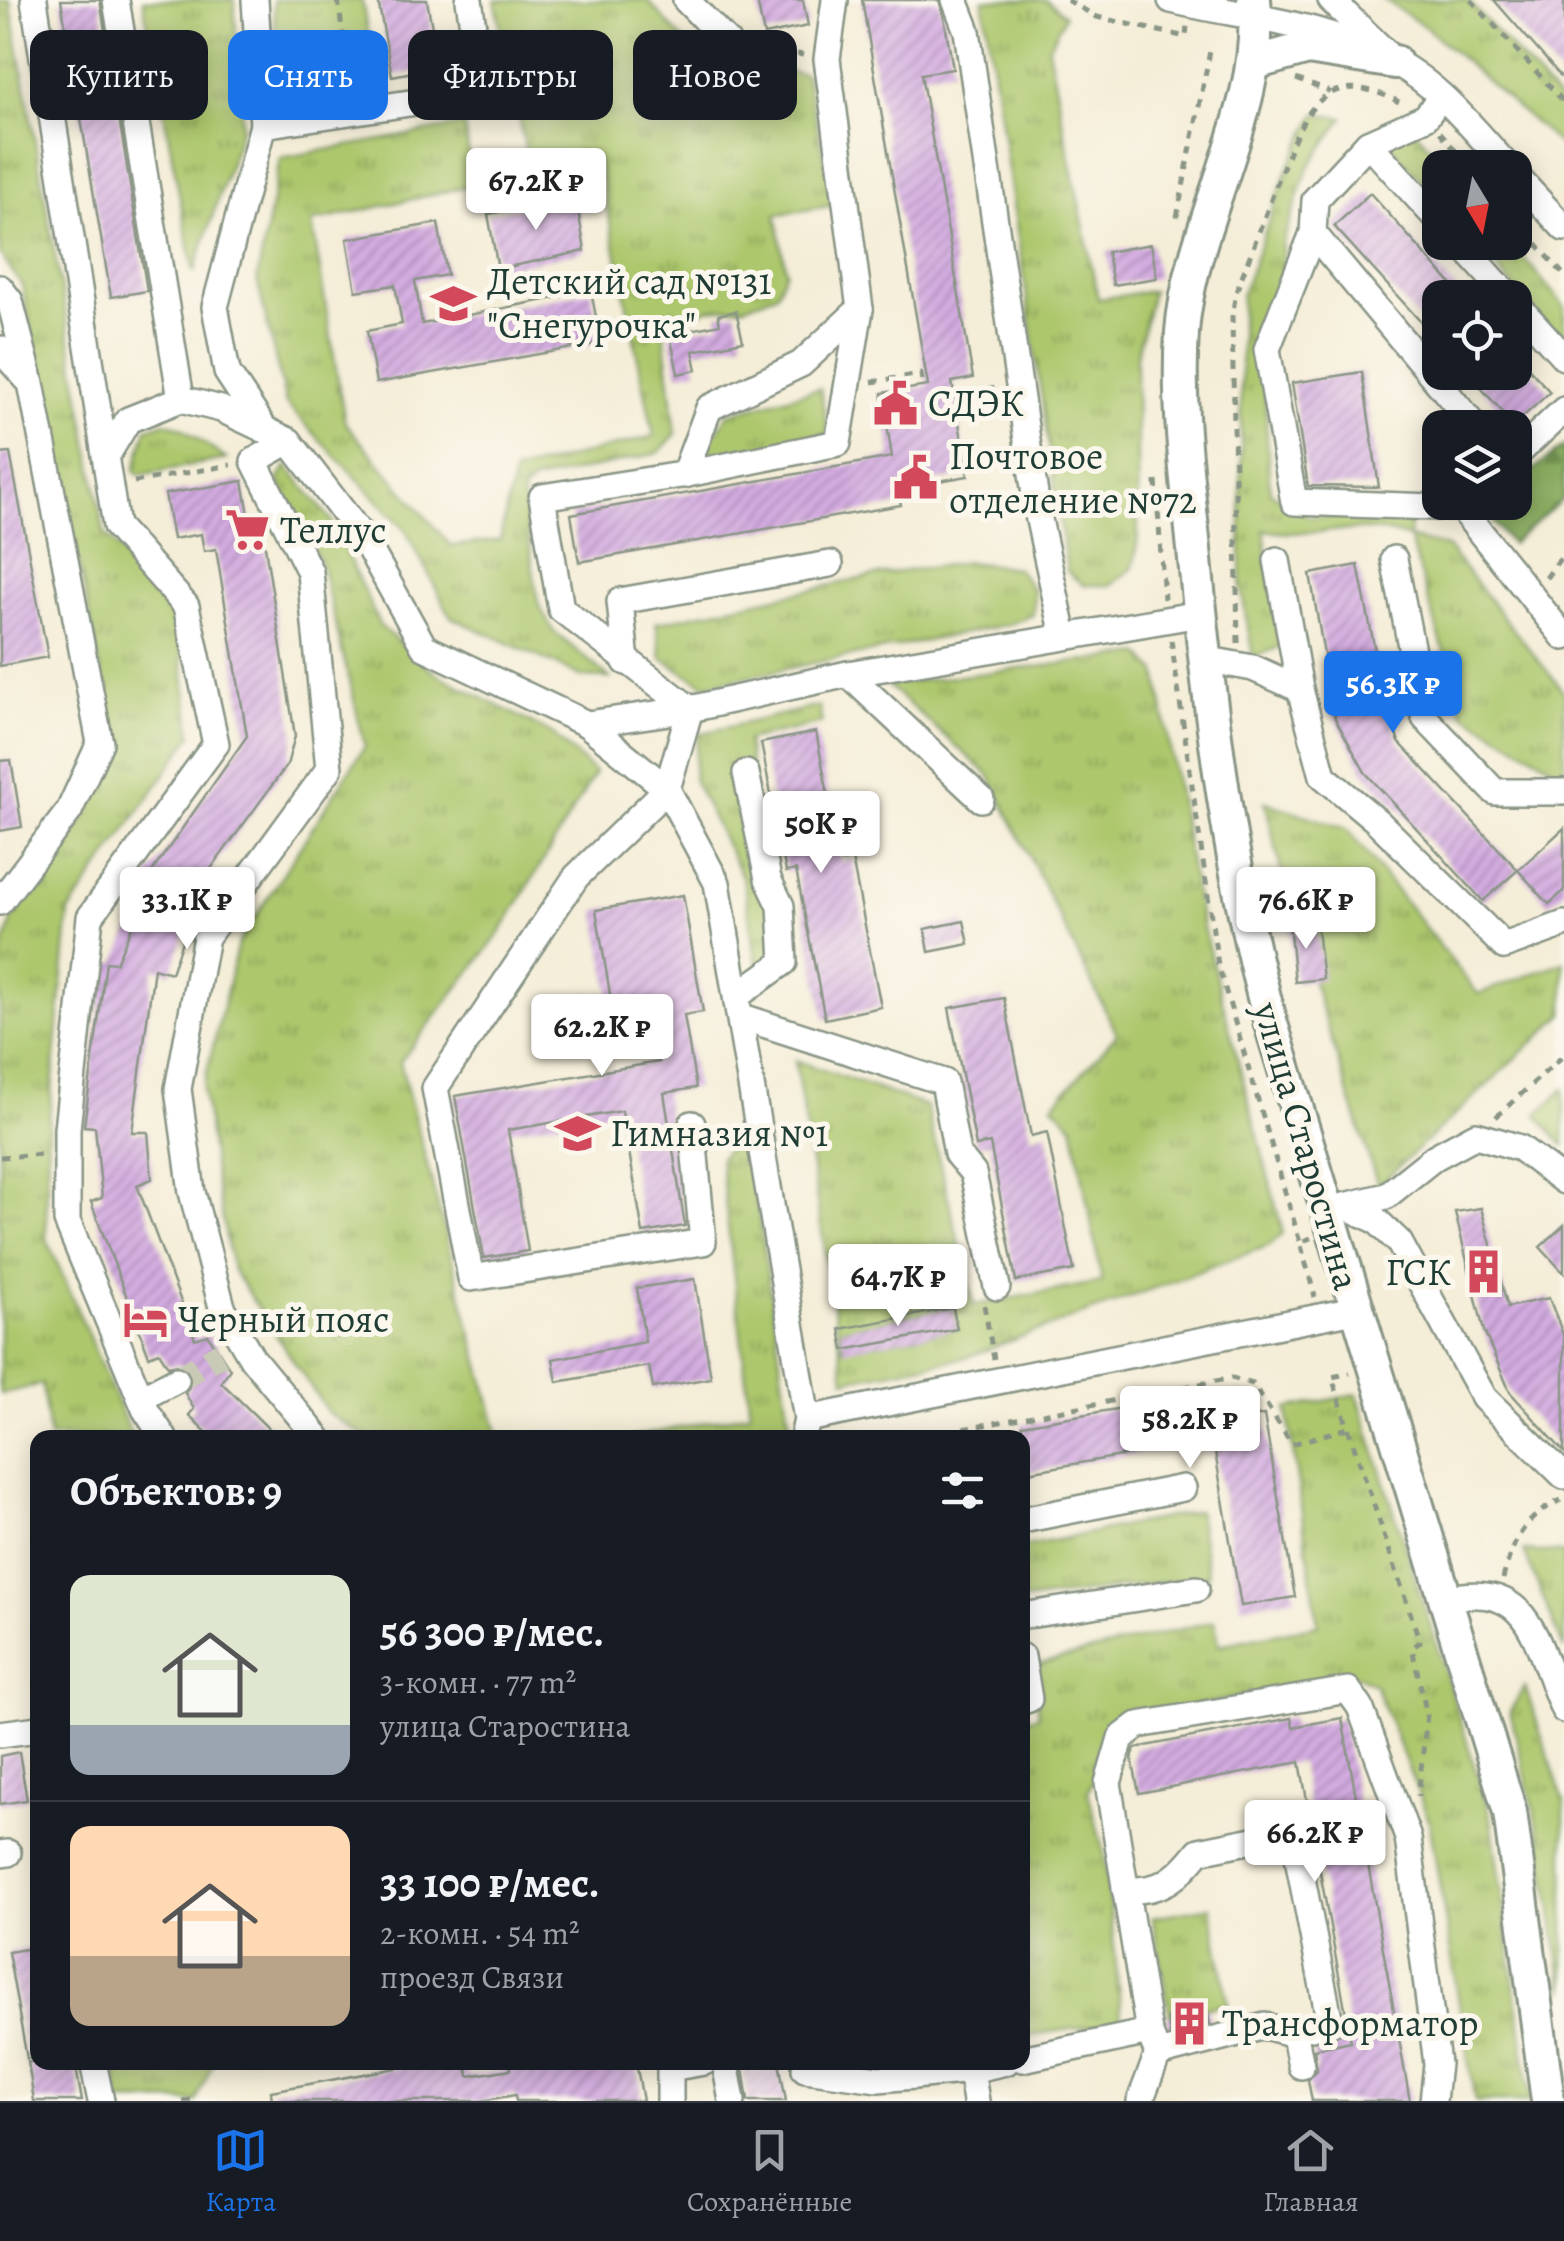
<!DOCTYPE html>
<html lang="ru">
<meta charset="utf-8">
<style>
:root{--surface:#171b24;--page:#242831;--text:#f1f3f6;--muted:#9ea1a6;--line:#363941;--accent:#1a73e8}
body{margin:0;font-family:Alegreya,serif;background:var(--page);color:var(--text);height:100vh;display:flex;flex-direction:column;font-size:38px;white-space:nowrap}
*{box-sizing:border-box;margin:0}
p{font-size:32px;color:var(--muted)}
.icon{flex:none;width:55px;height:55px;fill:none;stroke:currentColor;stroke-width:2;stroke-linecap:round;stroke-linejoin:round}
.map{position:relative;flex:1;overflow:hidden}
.panel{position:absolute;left:30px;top:1430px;width:1000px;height:640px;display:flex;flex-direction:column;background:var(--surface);border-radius:20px;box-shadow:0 5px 25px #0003}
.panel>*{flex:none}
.top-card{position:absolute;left:30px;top:30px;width:1000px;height:90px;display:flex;gap:20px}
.needle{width:65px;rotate:170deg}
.fabs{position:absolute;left:1422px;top:150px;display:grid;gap:20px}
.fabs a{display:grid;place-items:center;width:110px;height:110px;border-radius:20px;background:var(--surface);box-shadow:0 5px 25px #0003;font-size:50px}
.price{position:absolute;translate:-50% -85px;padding:0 22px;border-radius:10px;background:#fff;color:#222;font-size:32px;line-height:65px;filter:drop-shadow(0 2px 5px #0008)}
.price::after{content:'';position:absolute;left:50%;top:60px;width:30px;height:22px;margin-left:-15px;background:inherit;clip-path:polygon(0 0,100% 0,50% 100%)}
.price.active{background:var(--accent);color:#fff}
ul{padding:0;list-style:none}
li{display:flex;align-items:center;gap:30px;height:250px;padding:0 40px}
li+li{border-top:2px solid var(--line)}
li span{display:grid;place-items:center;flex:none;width:280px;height:200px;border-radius:20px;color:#555}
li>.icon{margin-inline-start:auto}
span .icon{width:120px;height:120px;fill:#fffc;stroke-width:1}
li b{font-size:42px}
h2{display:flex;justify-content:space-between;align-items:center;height:120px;padding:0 40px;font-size:42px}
.chip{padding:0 35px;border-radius:20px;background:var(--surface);box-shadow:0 5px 25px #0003;font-size:35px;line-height:90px}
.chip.active{background:var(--accent);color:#fff}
.tabs{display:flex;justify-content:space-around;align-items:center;height:140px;border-top:2px solid var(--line);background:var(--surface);font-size:28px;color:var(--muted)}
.tabs a{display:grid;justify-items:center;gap:5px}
.tabs .active{color:var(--accent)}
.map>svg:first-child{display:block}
</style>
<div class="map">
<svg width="1564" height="2101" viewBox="0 0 1564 2101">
<defs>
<pattern id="grass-tufts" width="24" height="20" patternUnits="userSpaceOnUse" patternTransform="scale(2.5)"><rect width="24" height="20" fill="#adc76d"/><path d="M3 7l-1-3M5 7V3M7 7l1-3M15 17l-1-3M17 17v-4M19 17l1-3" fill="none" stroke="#8ca35a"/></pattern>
<pattern id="forest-firs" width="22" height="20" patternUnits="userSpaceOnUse" patternTransform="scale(2.5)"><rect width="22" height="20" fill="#8aac60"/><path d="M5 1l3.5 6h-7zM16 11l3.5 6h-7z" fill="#708d50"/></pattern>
<pattern id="building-hatch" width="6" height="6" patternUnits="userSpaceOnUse" patternTransform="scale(2.5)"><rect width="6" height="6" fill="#d3abe0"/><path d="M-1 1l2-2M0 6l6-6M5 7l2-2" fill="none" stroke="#ab8cb6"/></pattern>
</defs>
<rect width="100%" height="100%" fill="#fbf7ec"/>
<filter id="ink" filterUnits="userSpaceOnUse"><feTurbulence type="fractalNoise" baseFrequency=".01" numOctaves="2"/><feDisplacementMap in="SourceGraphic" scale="20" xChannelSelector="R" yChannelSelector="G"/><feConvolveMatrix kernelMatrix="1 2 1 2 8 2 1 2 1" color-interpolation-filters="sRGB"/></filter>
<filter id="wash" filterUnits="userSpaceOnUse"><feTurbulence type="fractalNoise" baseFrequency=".0048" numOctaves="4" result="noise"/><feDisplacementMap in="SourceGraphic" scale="40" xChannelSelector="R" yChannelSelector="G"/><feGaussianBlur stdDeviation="2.25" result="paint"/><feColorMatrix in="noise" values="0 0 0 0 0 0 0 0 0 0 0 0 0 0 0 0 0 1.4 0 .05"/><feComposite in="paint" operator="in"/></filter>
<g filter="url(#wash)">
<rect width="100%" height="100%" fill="#f4edd7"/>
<g fill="url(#grass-tufts)" stroke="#668250" stroke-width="2.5" fill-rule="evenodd">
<polygon points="0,0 10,0 104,532 176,615 192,735 69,912 48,1130 46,1237 132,1437 49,1437 42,1384 1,1394 0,1384 0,960 15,911 88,814 115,741 22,285 0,254"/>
<polygon points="143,0 234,0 242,126 194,273"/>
<polygon points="273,0 362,0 376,83 283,101"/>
<polygon points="495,0 647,0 698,57 805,74 835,205 776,215 786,271 776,294 745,306 707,309 664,331 676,434 658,453 534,481 522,492 538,603 553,631 610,678 583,677 451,617 405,529 286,404 257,280 280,158 464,125 474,185 312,222 345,423 451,546 500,540 514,472 654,436 597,159 530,172"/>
<polygon points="983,0 1046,0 1065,15 1048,48 1098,299 1152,291 1136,358 1138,537 1133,568 1110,585 1083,585 1067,571"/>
<polygon points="1384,0 1467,0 1564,106 1564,149 1427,28"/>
<path d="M1316 114 1343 118 1308 168 1283 242V272L1262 338 1270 492 1310 517 1411 512 1409 538 1447 547 1564 692V774L1463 713 1409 538C1361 519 1314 540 1264 530L1280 647 1253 657 1241 588V296L1288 169Z"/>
<polygon points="1412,126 1447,167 1440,168 1440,202 1386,140"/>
<polygon points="1476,243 1511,243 1564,306 1564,347"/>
<polygon points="820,388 829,436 698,461 728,414"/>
<polygon points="165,422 181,427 226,459 139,475 135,470 147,428"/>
<polygon points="287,466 331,520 380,626 435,673 552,734 595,773 501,932 400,1062 499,1437 367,1437 329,1414 232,1269 215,1179 203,1088 238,944 365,746 321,564 278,480"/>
<polygon points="968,562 1017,568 1034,591 1033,615 1010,624 705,685 662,659 656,623 878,575"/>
<path d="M1141 654 1157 672 1197 904 1283 1233 1270 1245 968 1357 845 1380 795 1060 926 1106 974 1305 1102 1282 1073 1125 1053 1105 1117 1034 989 775 887 685ZM953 1308 957 1329 843 1349 841 1329Z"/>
<polygon points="819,706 822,723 747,740 775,955 758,969 743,879 693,779 698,734"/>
<polygon points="1265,802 1347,829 1478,994 1564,962 1564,1014 1378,1186 1292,916"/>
<polygon points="1564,1089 1564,1146 1537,1115"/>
<polygon points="745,1126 790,1424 787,1437 629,1438 750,1413 720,1158"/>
<polygon points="1357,1394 1491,1818 1531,2101 1475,2101 1429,1820 1375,1685 1354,1674 1131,1719 1115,1735 1088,1792 1104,1853 1122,2022 1023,2036 1022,1720 1039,1715 1032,1666 1214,1621 1219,1645 1318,1625 1287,1409"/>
<polygon points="1198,1511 1208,1576 1023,1601 1022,1547"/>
<polygon points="1524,1551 1564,1553 1564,1649"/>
<polygon points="1525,1687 1564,1802 1564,1992 1541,1840 1510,1711"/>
<polygon points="1211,1907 1228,2004 1170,2015 1152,1917"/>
<polygon points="115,2063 115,2062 213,2063 196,2101 119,2101"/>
</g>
<polygon fill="url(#forest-firs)" stroke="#54744a" stroke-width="2.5" points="1564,446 1564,498 1511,544 1483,509 1491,503 1515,502 1515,484"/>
<g id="blocks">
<g fill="url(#building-hatch)">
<polygon points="61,0 100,0 147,291 111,297"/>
<polygon points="378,0 427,0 439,67 392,76"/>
<polygon points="757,0 803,0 808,26 764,35"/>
<polygon points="862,0 939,0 944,17 953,69 921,74 973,378 952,382 968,476 898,488 901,505 579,562 571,514 892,457 882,393 928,386"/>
<polygon points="1494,0 1564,0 1564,80"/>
<polygon points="1370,193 1464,298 1440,298 1440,343 1334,226"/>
<polygon points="576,198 585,251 498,269 488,214"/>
<polygon points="438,223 447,275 415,281 422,324 591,291 601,343 376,383 367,331 402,324 395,285 356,291 347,239"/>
<polygon points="1151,244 1157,278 1113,285 1107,252"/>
<polygon points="736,311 743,341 693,351 697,370 678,374 670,334 720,324 718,315"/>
<polygon points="1515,353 1550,392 1514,425 1467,372 1515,372"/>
<polygon points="1362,372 1379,487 1308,486 1292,383"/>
<polygon points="10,453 48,657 0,666 0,454"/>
<polygon points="243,481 254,542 264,540 295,736 287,765 174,919 188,924 171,973 154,968 132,1132 148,1132 152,1179 137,1185 195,1339 208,1335 230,1369 221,1382 278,1438 212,1438 189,1415 194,1409 185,1393 192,1382 190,1372 178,1364 168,1366 159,1352 149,1356 91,1202 102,1198 95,1127 84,1126 106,962 116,963 144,898 137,893 247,736 216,549 204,551 201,534 173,539 165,494"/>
<polygon points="1358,565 1386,706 1399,742 1518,870 1483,901 1365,772 1335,718 1310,574"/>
<polygon points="816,732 841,862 852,859 881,1007 825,1019 796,870 786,872 761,743"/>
<polygon points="11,760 22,827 0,831 0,761"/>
<polygon points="1564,828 1564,891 1549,904 1518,870"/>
<polygon points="683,895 703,1012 684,1015 696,1088 664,1093 685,1226 643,1233 622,1111 508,1130 528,1251 484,1258 455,1096 659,1062 652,1018 615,1024 596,910"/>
<polygon points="964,921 969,944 929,952 925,929"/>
<polygon points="1316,921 1323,979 1295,982 1289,924"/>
<polygon points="1004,998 1031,1136 1047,1132 1074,1270 1016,1281 990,1143 976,1146 949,1008"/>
<polygon points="1481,1208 1508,1307 1549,1298 1564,1337 1564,1452 1510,1392 1484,1331 1455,1212"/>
<polygon points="1564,1225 1564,1273 1540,1247"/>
<polygon points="695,1279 711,1378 653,1388 649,1366 557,1382 553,1359 645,1342 637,1288"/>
<polygon points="953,1308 957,1329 844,1350 840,1329"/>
<polygon points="1205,1394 1206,1402 1248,1394 1252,1417 1264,1415 1295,1597 1241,1606 1213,1440 1022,1473 1022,1425"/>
<polygon points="1291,1718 1293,1727 1342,1718 1410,2101 1312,2101 1308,2080 1317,2070 1314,2049 1351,2041 1300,1762 1139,1793 1132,1758 1135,1748"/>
<polygon points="19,1752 27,1800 0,1804 0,1756"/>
<polygon points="38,1947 38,2058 27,2059 8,1952"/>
<polygon points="1207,2009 1210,2024 1170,2034 1167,2017"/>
<polygon points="28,2062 75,2062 82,2101 34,2101"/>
<polygon points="429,2062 466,2062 469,2076 511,2069 510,2062 636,2062 643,2101 516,2101 515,2095 481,2101 272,2101 271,2091"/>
<polygon points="742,2062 779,2062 786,2101 748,2101"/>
</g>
</g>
</g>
<g filter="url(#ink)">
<use href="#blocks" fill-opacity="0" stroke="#8a9586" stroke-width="2.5"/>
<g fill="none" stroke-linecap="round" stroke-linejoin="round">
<polyline stroke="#c9cab6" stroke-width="25" stroke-dasharray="25 12" stroke-linecap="butt" points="176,1380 221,1354"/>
<defs>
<g id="minor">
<polyline points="34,0 116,526 186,606 216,744 90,917 67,1129 67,1221 145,1409 164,1438"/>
<polyline points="116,0 181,399"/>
<polyline points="255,0 263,125"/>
<polyline points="686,0 727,42"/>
<polyline points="955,0 967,31 1038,515 1064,636"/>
<path d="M1171 0C1247 18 1325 23 1395 62 1441 87 1474 130 1509 168"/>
<polyline points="1331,0 1384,51"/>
<polyline points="1441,96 1426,117 1368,143 1315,200 1313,233 1267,349 1294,502 1461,508 1564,637"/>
<polyline points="1368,143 1440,222"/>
<polyline points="1515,175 1564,228"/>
<polyline points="1313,233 1476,428"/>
<polyline points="1459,242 1510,298"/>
<polyline points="0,288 10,301 31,383 100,743 69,811 0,902"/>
<polyline points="1515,303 1564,357"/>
<polyline points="0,349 27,379"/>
<polyline points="265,430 227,372 215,307 263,125 483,92 469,0"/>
<polyline points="289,441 254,461 310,572 329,769 206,937 178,1089 192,1192 222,1307 252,1358 318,1438"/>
<polyline points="107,455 128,420 181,399 221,409 289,441 364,539 424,647 587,724 690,709 848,674"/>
<polyline points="1515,456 1564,410"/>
<polyline points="684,475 709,408 801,364 860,309"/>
<polyline points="1394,559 1425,718 1495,792 1564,792"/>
<polyline points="1277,560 1300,689"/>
<polyline points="1203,659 1253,668 1300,689 1323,776 1378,822 1504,946 1564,924"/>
<polyline points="626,662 620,601 830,564"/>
<polyline points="690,709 561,609 542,497 687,474 838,443 860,309 827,59 835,0"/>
<polyline points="690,709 667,789 717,883 807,1419 803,1438"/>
<polyline points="587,724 667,789 576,877 435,1088 471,1278 703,1242 692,1124"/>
<polyline points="981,799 848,674 1200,614"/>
<polyline points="738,995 784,962 781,906 768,879 746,773"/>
<polyline points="742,1017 944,1082 957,1154 973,1173 997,1287"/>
<polyline points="1345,1206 1386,1196 1435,1157 1476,1135 1520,1148 1564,1181"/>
<polyline points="1327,1214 1345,1206 1376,1220 1399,1242 1484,1398 1564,1476"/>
<polyline points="141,1398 176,1380"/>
<polyline points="807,1419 1355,1310"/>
<polyline points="1022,1520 1183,1488"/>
<path d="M1446 1599C1533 1578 1535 1644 1564 1710"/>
<polyline points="1022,1616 1196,1589"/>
<polyline points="1022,1657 1029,1699 1022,1701"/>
<polyline points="0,1734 38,1729"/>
<polyline points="0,1854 8,1853"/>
<path d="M1125 1890C1161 1892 1177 1879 1199 1851L1293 1832 1330 2023 1287 2032 1265 2026 1158 2054"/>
<polyline points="1294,2030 1301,2066"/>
<polyline points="1022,2059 1149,2032"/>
<polyline points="93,2062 101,2101"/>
<polyline points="725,2062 732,2101"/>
<polyline points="900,2068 914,2076 971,2070"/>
<polyline points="805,2069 878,2079 914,2076"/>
<polyline points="670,2101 670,2068 704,2062"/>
<polyline points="976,2101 971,2070 1006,2062"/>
<polyline points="1140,2101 1158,2054 1149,2032 1108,1783 1121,1738 1138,1725 1348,1690 1360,1707 1408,1838 1437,2064 1433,2101"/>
</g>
<g id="major">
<path d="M1254 0C1267 106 1190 223 1182 332 1177 408 1188 485 1195 560 1210 716 1230 872 1271 1024L1510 1812 1548 2101"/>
<polyline points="1254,63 1308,48 1395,62"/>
</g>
</defs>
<use href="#minor" stroke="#8a9586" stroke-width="30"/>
<use href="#major" stroke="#8a9586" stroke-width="38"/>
<g stroke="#8a9586" stroke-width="5" stroke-dasharray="8 8" stroke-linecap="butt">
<polyline points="338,0 351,91"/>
<polyline points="1067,0 1097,17 1186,37 1187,25"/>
<polyline points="1471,0 1564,102"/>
<polyline points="750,45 803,55"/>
<polyline points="1296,79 1330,92"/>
<polyline points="1440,132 1470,168"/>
<polyline points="1177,217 1211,46"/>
<polyline points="1515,219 1564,275"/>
<polyline points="872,382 921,374 923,387"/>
<polyline points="955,395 996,388"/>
<polyline points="1156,481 1164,599"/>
<polyline points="134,482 231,465"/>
<polyline points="1546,578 1564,553"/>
<polyline points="1171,640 1218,965 1300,1242"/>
<path d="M1238 643 1232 317 1236 292C1249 258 1262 224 1275 189 1299 125 1316 59 1399 102"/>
<polyline points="1496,1117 1564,1055"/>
<polyline points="0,1157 44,1154"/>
<polyline points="1311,1238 1300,1242 1315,1297"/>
<polyline points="984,1305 994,1359"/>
<polyline points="1348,1428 1420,1642 1412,1648 1427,1715 1418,1796"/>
<polyline points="916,1438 1232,1378 1253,1384 1292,1444 1348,1428 1332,1377 1350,1373"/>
<path d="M1503 1579C1512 1541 1525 1516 1561 1500"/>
<polyline points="183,2101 196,2099"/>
</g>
<use href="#minor" stroke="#fff" stroke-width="25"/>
<use href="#major" stroke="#fff" stroke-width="32"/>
</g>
</g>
<defs>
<symbol id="school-bare" viewBox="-9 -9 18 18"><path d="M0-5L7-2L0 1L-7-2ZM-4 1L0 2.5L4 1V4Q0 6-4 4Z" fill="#d1495b" stroke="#fbf7ec" stroke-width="2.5" paint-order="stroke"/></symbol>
<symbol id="civic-bare" viewBox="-9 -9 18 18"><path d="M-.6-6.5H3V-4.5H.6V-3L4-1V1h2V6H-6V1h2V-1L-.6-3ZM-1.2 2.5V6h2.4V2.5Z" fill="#d1495b" stroke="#fbf7ec" stroke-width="2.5" paint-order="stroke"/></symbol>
<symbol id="supermarket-bare" viewBox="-9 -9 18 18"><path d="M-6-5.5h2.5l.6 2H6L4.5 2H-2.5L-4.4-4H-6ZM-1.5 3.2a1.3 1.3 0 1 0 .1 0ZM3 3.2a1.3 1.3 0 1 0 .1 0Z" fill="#d1495b" stroke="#fbf7ec" stroke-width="2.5" paint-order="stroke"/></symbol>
<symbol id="building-bare" viewBox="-9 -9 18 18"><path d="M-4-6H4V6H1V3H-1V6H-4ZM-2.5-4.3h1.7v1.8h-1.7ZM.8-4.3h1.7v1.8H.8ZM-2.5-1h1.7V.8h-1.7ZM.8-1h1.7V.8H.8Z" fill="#d1495b" stroke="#fbf7ec" stroke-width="2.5" paint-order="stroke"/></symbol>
<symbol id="hotel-bare" viewBox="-9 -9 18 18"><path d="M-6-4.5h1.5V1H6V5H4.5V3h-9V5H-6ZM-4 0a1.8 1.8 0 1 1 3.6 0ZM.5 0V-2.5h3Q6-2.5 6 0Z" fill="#d1495b" stroke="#fbf7ec" stroke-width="2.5" paint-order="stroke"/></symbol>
</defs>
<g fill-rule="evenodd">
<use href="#school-bare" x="422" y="272" width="63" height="63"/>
<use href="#civic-bare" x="864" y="372" width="63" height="63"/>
<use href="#civic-bare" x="884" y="446" width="63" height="63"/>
<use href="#supermarket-bare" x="216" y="498" width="63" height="63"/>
<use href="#school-bare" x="546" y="1102" width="63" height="63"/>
<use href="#building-bare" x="1452" y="1240" width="63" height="63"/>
<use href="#hotel-bare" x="114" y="1288" width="63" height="63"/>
<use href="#building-bare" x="1158" y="1992" width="63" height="63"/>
</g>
<g text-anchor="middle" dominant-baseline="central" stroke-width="10" stroke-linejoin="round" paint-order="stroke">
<g font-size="38" fill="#1f3d34" stroke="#fbf7ec" text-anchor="start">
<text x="487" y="281">Детский сад №131<tspan x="487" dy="44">"Снегурочка"</tspan></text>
<text x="928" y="403">СДЭК</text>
<text x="949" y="456">Почтовое<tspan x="949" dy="44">отделение №72</tspan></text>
<text x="280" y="530">Теллус</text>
<text x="610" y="1133">Гимназия №1</text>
<text x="1451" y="1272" text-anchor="end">ГСК</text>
<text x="178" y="1319">Черный пояс</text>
<text x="1222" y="2023">Трансформатор</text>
</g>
<g font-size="38" fill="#1f3d34" stroke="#fbf7ec">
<text transform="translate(1307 1146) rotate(74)">улица Старостина</text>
</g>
</g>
</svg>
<div class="fabs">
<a><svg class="needle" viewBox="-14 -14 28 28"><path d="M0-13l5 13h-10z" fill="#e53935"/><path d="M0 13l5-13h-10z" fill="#9ea1a6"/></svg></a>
<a><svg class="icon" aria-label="locate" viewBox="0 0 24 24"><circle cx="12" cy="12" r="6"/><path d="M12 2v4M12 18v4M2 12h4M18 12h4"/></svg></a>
<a><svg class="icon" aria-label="layers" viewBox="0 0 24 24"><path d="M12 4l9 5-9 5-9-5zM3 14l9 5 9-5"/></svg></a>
</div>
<b class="price" style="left:536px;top:233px">67.2K ₽</b>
<b class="price active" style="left:1393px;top:736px">56.3K ₽</b>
<b class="price" style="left:821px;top:876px">50K ₽</b>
<b class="price" style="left:187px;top:952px">33.1K ₽</b>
<b class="price" style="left:1306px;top:952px">76.6K ₽</b>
<b class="price" style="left:602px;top:1079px">62.2K ₽</b>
<b class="price" style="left:898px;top:1329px">64.7K ₽</b>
<b class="price" style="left:1190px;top:1471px">58.2K ₽</b>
<b class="price" style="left:1315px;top:1885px">66.2K ₽</b>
<div class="top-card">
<a class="chip">Купить</a>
<a class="chip active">Снять</a>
<a class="chip">Фильтры</a>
<a class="chip">Новое</a>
</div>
<section class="panel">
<h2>Объектов: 9<svg class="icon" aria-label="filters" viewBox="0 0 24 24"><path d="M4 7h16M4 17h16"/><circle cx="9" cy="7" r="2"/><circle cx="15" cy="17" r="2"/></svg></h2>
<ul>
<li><span style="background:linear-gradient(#dfe7d0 75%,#9aa5b1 0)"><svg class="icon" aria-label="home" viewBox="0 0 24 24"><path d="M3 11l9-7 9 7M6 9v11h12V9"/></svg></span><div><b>56 300 ₽/мес.</b><p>3-комн. · 77 m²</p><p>улица Старостина</p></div></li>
<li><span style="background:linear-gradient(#ffd9b3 65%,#b9a48a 0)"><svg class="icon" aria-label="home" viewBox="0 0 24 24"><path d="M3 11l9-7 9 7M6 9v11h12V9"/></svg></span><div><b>33 100 ₽/мес.</b><p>2-комн. · 54 m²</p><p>проезд Связи</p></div></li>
</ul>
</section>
</div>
<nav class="tabs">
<a class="active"><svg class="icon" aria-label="map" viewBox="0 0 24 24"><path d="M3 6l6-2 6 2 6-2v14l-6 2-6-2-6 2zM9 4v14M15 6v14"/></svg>Карта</a>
<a><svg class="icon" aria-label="saved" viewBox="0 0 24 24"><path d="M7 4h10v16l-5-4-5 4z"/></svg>Сохранённые</a>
<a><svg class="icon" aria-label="home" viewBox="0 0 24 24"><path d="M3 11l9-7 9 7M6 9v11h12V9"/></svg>Главная</a>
</nav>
